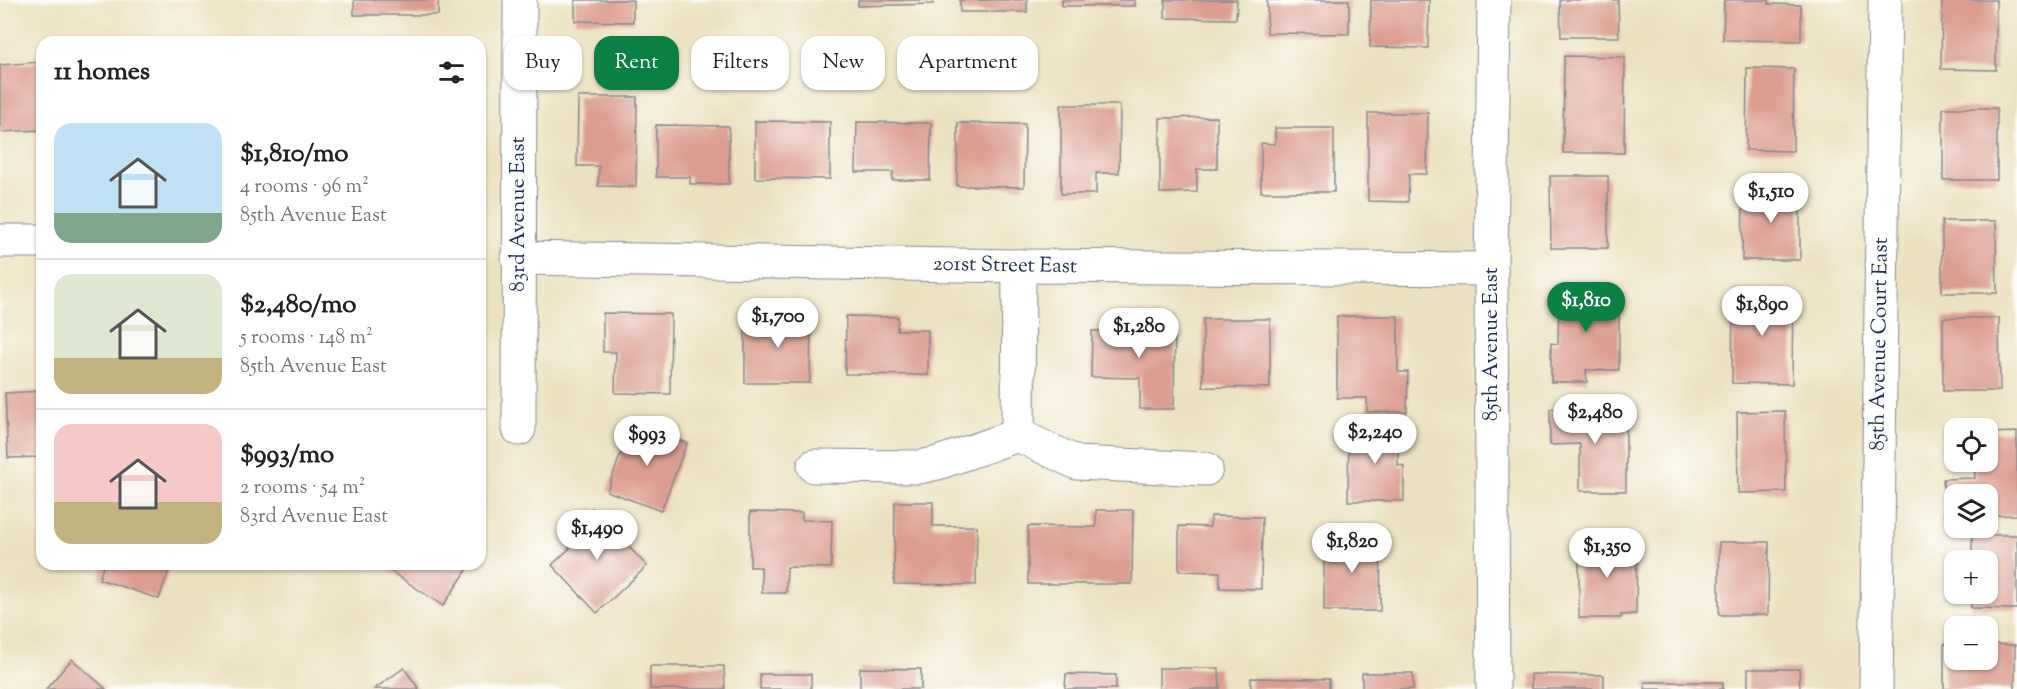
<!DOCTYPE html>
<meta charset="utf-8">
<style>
:root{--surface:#fff;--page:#f2f2f2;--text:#222;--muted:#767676;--line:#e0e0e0;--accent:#0b8043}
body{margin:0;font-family:"Sorts Mill Goudy",serif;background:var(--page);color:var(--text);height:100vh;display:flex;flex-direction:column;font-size:22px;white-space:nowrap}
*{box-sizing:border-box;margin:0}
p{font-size:20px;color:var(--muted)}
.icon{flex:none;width:33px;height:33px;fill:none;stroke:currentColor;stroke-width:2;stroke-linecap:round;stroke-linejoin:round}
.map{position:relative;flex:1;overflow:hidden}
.details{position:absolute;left:36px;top:36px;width:450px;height:534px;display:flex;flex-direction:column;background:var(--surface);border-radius:18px;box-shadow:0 2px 4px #0004}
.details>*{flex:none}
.hud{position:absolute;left:504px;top:36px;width:570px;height:54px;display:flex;gap:12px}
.buttons{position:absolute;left:1944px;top:418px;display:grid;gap:12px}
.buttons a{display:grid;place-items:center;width:54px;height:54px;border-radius:12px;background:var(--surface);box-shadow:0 2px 4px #0004;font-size:30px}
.price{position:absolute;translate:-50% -51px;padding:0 14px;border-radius:21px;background:#fff;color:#222;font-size:20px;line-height:39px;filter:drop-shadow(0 2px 3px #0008)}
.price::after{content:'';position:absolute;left:50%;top:36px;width:18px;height:14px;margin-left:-9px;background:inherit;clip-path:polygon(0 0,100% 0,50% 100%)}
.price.current{background:var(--accent);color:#fff}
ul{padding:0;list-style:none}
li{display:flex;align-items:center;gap:18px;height:150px;padding:0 18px}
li+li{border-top:2px solid var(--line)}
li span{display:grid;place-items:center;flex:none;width:168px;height:120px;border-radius:18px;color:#555}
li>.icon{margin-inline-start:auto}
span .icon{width:72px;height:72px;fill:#fffc;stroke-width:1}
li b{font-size:26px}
h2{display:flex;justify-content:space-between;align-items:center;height:72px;padding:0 18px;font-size:26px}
.chip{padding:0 21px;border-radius:18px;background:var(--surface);box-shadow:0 2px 4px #0004;font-size:21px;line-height:54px}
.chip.current{background:var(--accent);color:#fff}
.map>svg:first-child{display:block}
</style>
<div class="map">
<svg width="2017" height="689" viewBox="0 0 2017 689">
<rect width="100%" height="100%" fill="#fdfcf7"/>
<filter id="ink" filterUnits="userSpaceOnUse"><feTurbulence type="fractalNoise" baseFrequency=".0167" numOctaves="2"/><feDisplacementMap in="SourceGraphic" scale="12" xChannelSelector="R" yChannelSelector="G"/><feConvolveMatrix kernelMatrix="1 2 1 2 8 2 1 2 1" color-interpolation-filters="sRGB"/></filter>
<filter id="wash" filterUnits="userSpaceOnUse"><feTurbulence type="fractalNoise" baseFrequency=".008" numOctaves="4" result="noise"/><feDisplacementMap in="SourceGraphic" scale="24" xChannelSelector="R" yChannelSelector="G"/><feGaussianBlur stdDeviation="1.35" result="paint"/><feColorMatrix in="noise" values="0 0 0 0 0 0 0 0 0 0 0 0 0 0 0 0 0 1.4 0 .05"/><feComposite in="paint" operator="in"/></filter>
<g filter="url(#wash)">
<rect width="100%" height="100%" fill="#ece1bf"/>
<g id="blocks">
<g fill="#db9e91">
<rect x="354" y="0" width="84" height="15"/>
<polygon points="575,0 633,0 633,22 575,21"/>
<polygon points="858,0 933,0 933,4 858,6"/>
<rect x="960" y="0" width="67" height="12"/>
<rect x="1062" y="0" width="73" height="6"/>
<polygon points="1165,0 1237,0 1236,19 1165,18"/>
<polygon points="1267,0 1349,0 1349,34 1267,33"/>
<polygon points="1371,0 1429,0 1428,48 1370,47"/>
<polygon points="1560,0 1618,0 1619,37 1561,37"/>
<polygon points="1724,0 1769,0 1769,4 1801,5 1801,41 1723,40"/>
<polygon points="1942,0 1996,0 1996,70 1941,69"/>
<polygon points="354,39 424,40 424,42 354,42"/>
<polygon points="1564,56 1625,57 1624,153 1563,153"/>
<polygon points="42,62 42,130 0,132 0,65"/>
<polygon points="1747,68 1794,69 1793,151 1746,150"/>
<polygon points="578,97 637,97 636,187 598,186 599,166 577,166"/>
<polygon points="1061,105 1120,105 1119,173 1096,173 1096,194 1061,194"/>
<rect x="1943" y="108" width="54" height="72"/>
<polygon points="1368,113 1428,113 1427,174 1409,174 1408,202 1368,201"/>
<polygon points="1217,117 1217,169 1197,169 1197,192 1160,193 1160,118"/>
<polygon points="755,121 830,122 830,179 755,178"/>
<polygon points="857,122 931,123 930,180 892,180 893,172 856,172"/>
<polygon points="958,123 1025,124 1024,187 957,186"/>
<polygon points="656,125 729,126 729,184 690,184 690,177 656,177"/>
<polygon points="1275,128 1334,128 1334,192 1261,192 1261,143 1275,144"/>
<polygon points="1550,176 1608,176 1608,248 1551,248"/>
<polygon points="1743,187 1800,187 1800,260 1742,260"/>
<polygon points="1942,221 1996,221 1997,293 1942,293"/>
<polygon points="1559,287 1619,288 1619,370 1586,370 1587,382 1551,382 1551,343 1558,344"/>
<polygon points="1733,289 1793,290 1792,384 1732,383"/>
<polygon points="603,313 671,314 670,394 615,393 616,352 603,352"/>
<polygon points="745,315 811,315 810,383 745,383"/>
<polygon points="846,316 898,317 897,330 928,330 928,375 845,374"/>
<polygon points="1337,316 1398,316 1398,372 1408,372 1407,412 1367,412 1367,398 1337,398"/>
<polygon points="1943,318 1999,318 2000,391 1943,391"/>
<polygon points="1123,319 1175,320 1174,409 1140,409 1140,378 1091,377 1092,331 1122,331"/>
<polygon points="1203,319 1270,319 1270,388 1203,387"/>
<polygon points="42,391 42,457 8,458 5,393"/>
<polygon points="1626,408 1626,491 1580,491 1580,444 1550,445 1550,409"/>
<polygon points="1785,411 1786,492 1738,493 1737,412"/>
<polygon points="632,423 687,443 661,511 607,491"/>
<polygon points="1349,427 1398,428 1398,465 1404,466 1404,501 1348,501"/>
<polygon points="2017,432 2017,515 1988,516 1988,495 1954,495 1954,517 1945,517 1943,479 1975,478 1974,462 1988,462 1988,433"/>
<polygon points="895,502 933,502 933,526 977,526 976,585 894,584"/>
<polygon points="592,508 647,566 597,613 552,565 571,547 562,536"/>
<polygon points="1096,510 1133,510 1132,584 1028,584 1028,526 1096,527"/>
<polygon points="750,512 802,513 802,520 832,521 831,568 787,567 786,593 762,593 761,567 750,567"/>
<polygon points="1211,516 1262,517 1261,589 1220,588 1220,572 1179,571 1179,526 1210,527"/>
<polygon points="1972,535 2017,535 2017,609 1971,608 1971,594 1988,594 1988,561 1972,561"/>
<polygon points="1324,538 1381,538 1380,611 1324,611"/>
<polygon points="1579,542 1637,542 1636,614 1621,615 1621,618 1579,618"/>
<polygon points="1719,542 1769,542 1768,615 1719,615"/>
<polygon points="104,564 171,564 159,599 99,579"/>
<polygon points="380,564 471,564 443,606"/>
<polygon points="1944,644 1954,644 1954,660 1988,660 1988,644 2015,645 2015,689 1944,689"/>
<polygon points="72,659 106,689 46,689"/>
<polygon points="650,666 724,666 725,689 650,689"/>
<polygon points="404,668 419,689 374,689"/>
<polygon points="860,668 921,669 921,689 860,689"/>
<polygon points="1159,668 1219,668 1220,689 1159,689"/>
<polygon points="1748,669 1799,669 1800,689 1748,689"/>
<rect x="1362" y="673" width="51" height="16"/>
<rect x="760" y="674" width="51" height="15"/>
<polygon points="1066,674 1116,675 1116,689 1065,689"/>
<polygon points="1531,674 1604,675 1604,689 1531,689"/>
<polygon points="1251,678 1329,679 1329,689 1251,689"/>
<rect x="1645" y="682" width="78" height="7"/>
</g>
</g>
</g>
<g filter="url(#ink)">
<use href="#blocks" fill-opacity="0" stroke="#84888e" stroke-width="1.5"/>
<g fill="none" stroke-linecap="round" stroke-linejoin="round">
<defs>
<g id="minor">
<polyline points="0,241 42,241"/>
<polyline points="518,258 1019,266 1491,269"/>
<polyline points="519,429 520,0"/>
<polyline points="1018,435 1019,266"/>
<polyline points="814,466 920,467 938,463 1018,435 1077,463 1206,469"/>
<polyline points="1493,689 1491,269 1494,0"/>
<polyline points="1876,689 1885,0"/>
</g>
</defs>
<use href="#minor" stroke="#84888e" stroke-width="35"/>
<use href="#minor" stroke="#fff" stroke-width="33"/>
</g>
</g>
<g text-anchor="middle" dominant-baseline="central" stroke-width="4.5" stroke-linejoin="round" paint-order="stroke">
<g font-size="21" fill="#1b2f5e" stroke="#fdfcf7">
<text transform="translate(519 214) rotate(-90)">83rd Avenue East</text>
<text transform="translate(1005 266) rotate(1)">201st Street East</text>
<text transform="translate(1492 344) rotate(-90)">85th Avenue East</text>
<text transform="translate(1880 344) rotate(-89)">85th Avenue Court East</text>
</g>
</g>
</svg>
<div class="buttons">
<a><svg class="icon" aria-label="locate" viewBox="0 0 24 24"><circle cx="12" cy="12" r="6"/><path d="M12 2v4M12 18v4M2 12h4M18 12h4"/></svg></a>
<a><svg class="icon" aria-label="layers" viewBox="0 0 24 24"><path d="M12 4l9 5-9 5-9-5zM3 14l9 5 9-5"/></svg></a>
<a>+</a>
<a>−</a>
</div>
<b class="price" style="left:1771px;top:224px">$1,510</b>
<b class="price current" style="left:1586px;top:333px">$1,810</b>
<b class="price" style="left:1762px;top:337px">$1,890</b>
<b class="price" style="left:778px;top:349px">$1,700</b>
<b class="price" style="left:1139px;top:359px">$1,280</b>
<b class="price" style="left:1595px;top:445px">$2,480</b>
<b class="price" style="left:1375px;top:465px">$2,240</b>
<b class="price" style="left:647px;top:467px">$993</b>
<b class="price" style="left:597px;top:561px">$1,490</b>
<b class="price" style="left:1352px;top:574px">$1,820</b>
<b class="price" style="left:1607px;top:579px">$1,350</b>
<div class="hud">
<a class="chip">Buy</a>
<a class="chip current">Rent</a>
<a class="chip">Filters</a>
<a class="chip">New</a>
<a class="chip">Apartment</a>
</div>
<section class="details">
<h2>11 homes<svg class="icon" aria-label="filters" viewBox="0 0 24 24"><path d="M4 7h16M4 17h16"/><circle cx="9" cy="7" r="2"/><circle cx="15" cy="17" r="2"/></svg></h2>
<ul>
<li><span style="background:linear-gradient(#bfe0f5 75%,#7fa58c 0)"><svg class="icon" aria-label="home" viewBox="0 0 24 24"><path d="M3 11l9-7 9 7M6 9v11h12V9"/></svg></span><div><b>$1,810/mo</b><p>4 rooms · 96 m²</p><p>85th Avenue East</p></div></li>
<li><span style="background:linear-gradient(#dfe7d0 70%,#c2b280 0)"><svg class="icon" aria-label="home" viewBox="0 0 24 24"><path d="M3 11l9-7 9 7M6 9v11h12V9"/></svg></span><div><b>$2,480/mo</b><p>5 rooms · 148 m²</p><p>85th Avenue East</p></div></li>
<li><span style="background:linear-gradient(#f6c9c9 65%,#c2b280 0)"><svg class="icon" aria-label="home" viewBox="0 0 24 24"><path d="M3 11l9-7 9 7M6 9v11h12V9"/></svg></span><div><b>$993/mo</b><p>2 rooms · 54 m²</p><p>83rd Avenue East</p></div></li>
</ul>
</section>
</div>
